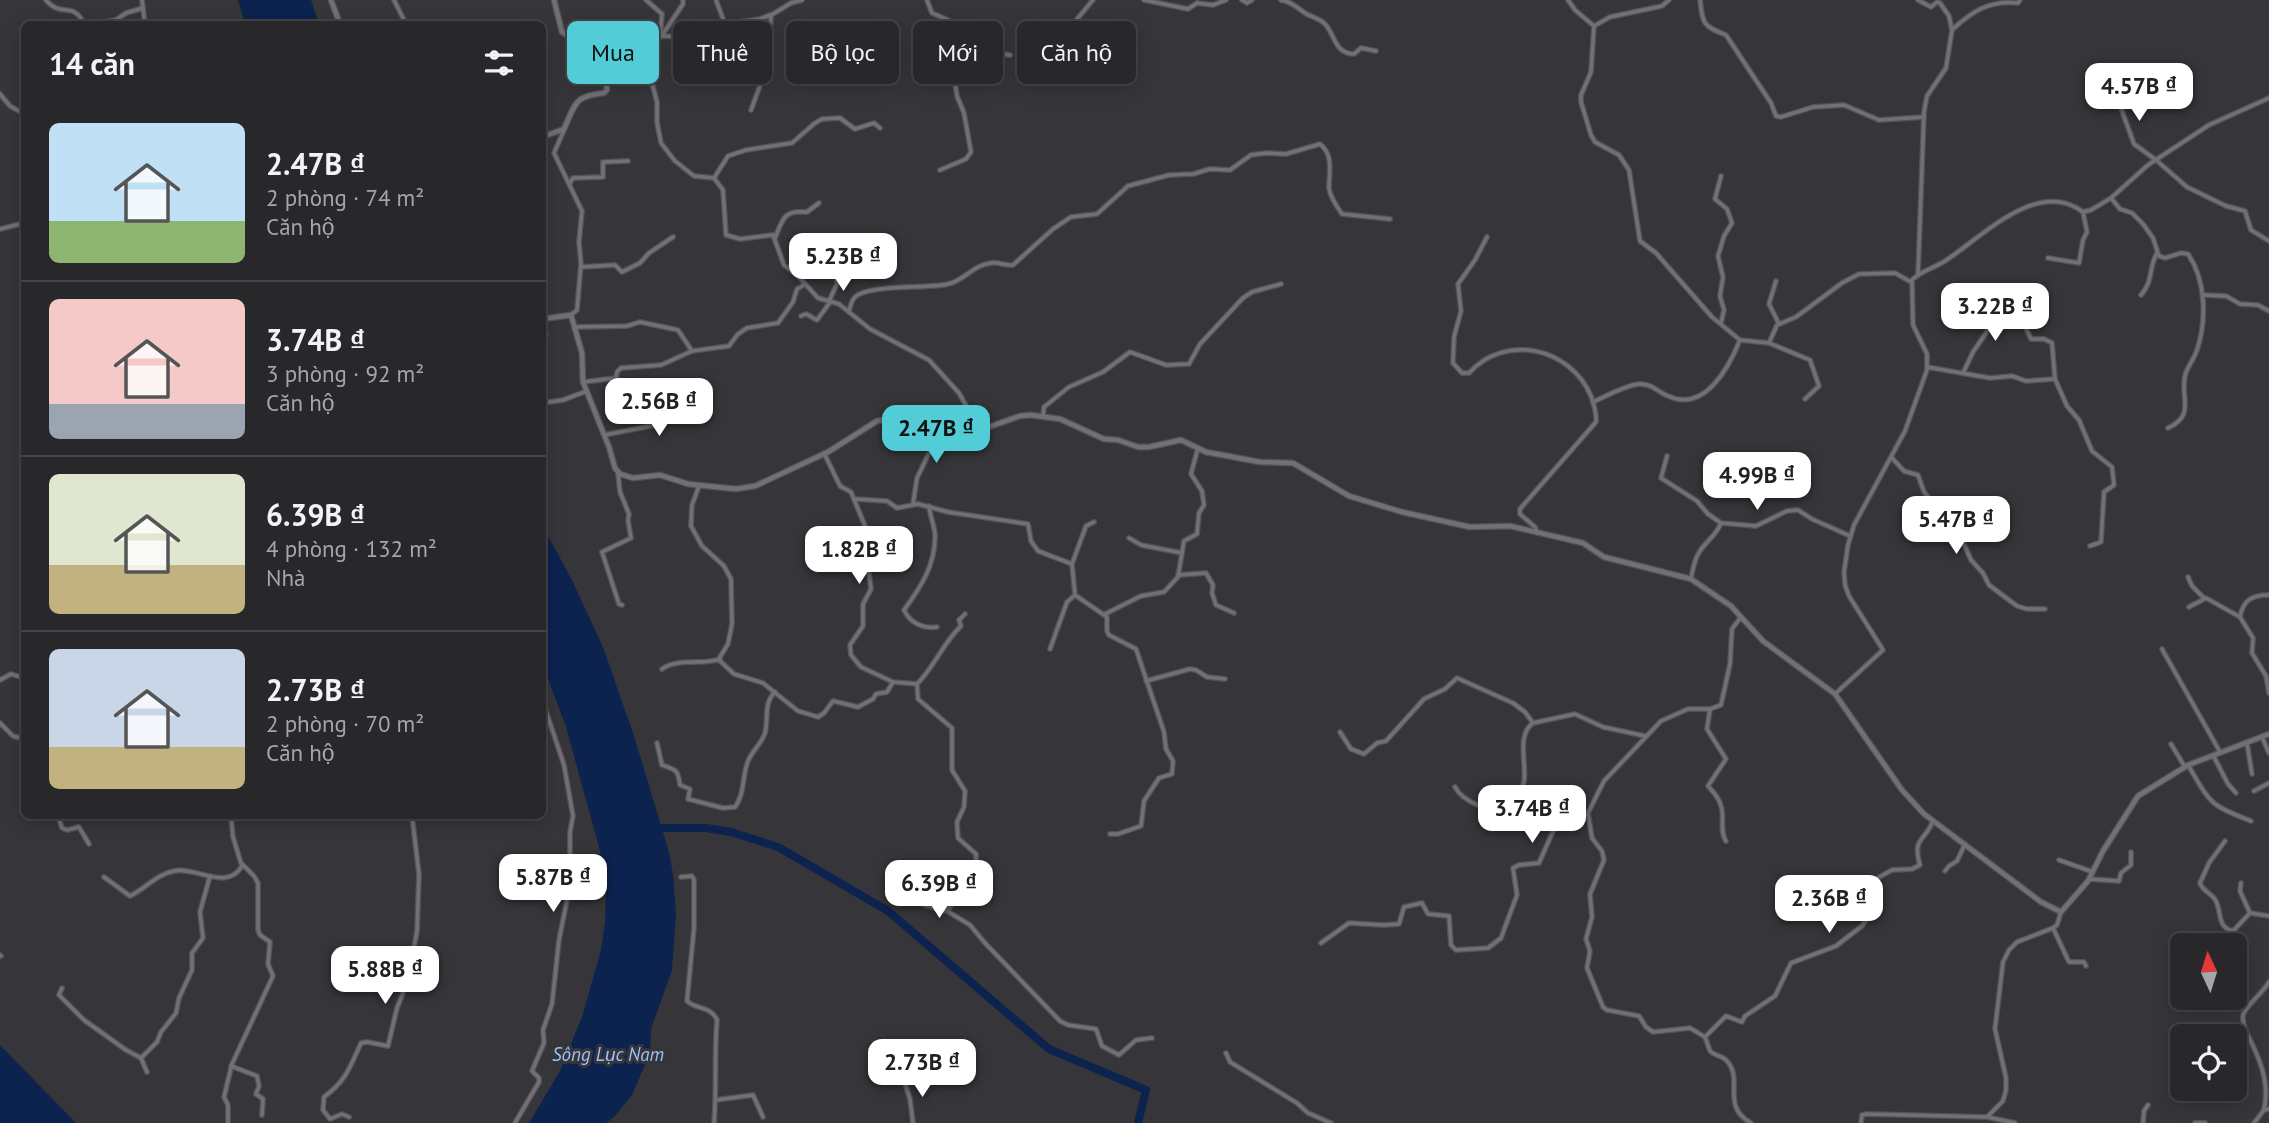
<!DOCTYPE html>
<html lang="vi">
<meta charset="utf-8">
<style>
:root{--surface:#28282b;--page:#343437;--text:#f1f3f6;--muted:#a5a6a9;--line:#444447;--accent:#52ccd6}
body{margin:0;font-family:"PT Sans",sans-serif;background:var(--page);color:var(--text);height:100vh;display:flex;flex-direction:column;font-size:26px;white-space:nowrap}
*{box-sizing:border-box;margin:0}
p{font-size:23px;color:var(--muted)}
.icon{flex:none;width:38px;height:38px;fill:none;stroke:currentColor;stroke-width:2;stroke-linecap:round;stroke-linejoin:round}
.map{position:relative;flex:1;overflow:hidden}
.panel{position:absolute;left:21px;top:21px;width:525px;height:798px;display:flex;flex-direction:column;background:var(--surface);border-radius:10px;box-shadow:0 4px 18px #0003,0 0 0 2px var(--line)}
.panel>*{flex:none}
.guide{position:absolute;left:567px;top:21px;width:665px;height:63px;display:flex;gap:14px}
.needle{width:46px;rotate:356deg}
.controls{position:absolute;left:2170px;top:933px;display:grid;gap:14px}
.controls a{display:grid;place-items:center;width:77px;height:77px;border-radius:10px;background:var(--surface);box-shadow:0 4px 18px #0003,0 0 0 2px var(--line);font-size:35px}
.price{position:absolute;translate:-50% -60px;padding:0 16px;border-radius:14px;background:#fff;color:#222;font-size:23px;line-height:46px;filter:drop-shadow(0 2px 4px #0008)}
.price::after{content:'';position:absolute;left:50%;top:42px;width:21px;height:16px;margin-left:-10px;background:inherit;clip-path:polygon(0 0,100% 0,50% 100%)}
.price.on{background:var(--accent);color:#111}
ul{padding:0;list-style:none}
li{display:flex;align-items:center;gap:21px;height:175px;padding:0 28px}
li+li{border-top:2px solid var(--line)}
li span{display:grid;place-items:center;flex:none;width:196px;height:140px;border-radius:10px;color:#555}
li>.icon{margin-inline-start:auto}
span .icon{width:84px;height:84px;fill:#fffc;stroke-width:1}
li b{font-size:30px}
h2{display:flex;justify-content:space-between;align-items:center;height:84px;padding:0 28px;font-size:30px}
.chip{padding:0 24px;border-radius:10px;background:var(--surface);box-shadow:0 4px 18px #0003,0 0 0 2px var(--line);font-size:24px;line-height:63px}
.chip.on{background:var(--accent);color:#111}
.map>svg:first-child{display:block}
</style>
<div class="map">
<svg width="2269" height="1123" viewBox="0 0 2269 1123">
<rect width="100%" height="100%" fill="#363539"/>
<g fill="#0c234f">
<polygon points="238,0 311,0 319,24 245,24"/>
<polygon points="543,527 572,580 603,647 634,736 669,852 673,874 676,914 672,970 651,1029 650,1053 632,1095 615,1116 606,1123 529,1123 560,1071 582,1017 601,950 605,922 606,892 600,851 566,727 543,665"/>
<polygon points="0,1045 76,1123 0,1123"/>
</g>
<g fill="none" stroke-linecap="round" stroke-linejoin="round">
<polyline stroke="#0c234f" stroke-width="8" points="653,828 706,828 731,832 778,847 888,911 1049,1049 1146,1090 1138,1123"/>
<defs>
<g id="minor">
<path d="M46 0C62 19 73 0 84 24"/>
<polyline points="142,0 145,24"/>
<polyline points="394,0 406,24"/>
<polyline points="646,0 662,14 660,37"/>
<polyline points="716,0 725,24"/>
<polyline points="927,0 932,13 948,20 959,34 977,38 979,51 1010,55"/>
<polyline points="1144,0 1188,9 1197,3 1213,5 1226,0"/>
<polyline points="1242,0 1247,3 1252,0"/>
<path d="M1281 0C1292 2 1296 7 1305 13 1311 17 1319 18 1325 24 1336 36 1334 53 1354 54L1361 48 1376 51"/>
<polyline points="1568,0 1575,10 1594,26 1591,72 1581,95 1581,102 1591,135 1595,142 1619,155 1629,170 1640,241 1656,253 1712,317 1740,340 1769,343 1810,360 1819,386 1805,399"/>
<path d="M1700 0C1703 25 1703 26 1726 35L1771 103 1776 116 1781 117 1813 107 1844 105 1879 120 1924 117"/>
<polyline points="1918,0 1931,7 1937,2 1940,3 1949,16 1952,30"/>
<polyline points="89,24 116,20 126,13 143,8"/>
<polyline points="1594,26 1610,17 1662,6 1669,0"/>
<polyline points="663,34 683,4 683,0"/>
<path d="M704 36C710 45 719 47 728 41"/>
<polyline points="640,38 657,102 657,122 661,143 675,161 694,176 714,178 728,156 746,150 792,143 815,123 822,119 840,118 855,129 874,123 880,128"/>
<polyline points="1064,54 1057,43 1093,0"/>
<polyline points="604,67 615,52 632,40 663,36 699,38 717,25 760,19 773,14 791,3 802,0"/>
<polyline points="2120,81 2116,85 2115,92 2134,144 2156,160 2187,187 2226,206 2245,211 2251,230 2269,241"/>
<polyline points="0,94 10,106 24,114"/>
<polyline points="751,110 768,64 771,16"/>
<polyline points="564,130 554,153 582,211 579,242 581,264 577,310 571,315"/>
<polyline points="940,170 966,159 971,152 964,113 957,96 951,55 951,24"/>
<polyline points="714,178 723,190 726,235 740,239 773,235 784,265 798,276 818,298 839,304 870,329 929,360 959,393 973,418 975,429"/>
<polyline points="570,183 573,178 603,177 603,162 628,161"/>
<path d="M2111 198 2120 209 2132 213 2143 224 2153 238 2159 256 2165 258 2181 253 2188 254C2206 280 2207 320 2197 350 2194 359 2187 367 2185 376 2180 398 2196 415 2168 428"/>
<polyline points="0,229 24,223"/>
<path d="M1487 237 1475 260 1458 284 1461 311 1454 337 1453 363 1462 373H1469C1505 333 1570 347 1591 396 1594 405 1597 413 1596 422L1520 509V514L1535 527 1537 533"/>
<path d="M775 238C783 219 783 210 807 212L819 203"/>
<polyline points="2048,258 2079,263 2083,240 2087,232 2083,212"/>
<polyline points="581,267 615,265 622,272 640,263 649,253 673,237"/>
<path d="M1918 275 1924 112 1927 96 1946 68 1952 30C1972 11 1990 0 2018 3L2020 0"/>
<polyline points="1776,281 1769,304 1779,324"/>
<path d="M2141 295C2154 280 2148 269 2157 253"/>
<polyline points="2203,295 2226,296 2240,304 2258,305 2269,311"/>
<polyline points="829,301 837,284 835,259 841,254"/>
<path d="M849 312C850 307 851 301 855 297 868 284 928 289 948 284 964 281 973 265 991 263 999 262 1006 266 1013 265L1053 229 1071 217 1097 214 1128 186 1169 175 1193 174 1210 169 1230 170 1251 155 1266 153 1286 154 1320 144C1334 155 1329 172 1329 188 1330 197 1337 207 1342 214L1390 219"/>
<polyline points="801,316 806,314 817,320 831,301"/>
<polyline points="542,320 546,335 542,341"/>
<polyline points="2022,320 2031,339 2044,339 2052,343 2055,379 2067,406 2079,420 2092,451 2112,467 2114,485 2104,492 2101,542 2090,546"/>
<polyline points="1721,323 1724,310 1720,296 1723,277 1718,256 1724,236 1732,223 1727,209 1715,199 1721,176"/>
<polyline points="574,327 627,326 640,322 678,330 692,351 729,346 738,334 747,328 778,323 793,302 797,289 804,285"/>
<polyline points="1769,343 1777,325 1796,317 1842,283 1859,274 1895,273 1911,282"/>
<polyline points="1927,367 1990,378 2012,376 2026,381 2055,379"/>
<polyline points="1963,373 1973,352 2002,310 2010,303 2019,300"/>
<polyline points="583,382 616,378 617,372 621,368 661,365 692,351"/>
<path d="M1593 402C1607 396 1623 386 1639 384 1651 383 1658 392 1668 396 1705 413 1729 367 1740 340"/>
<polyline points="542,403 563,400 587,391"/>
<polyline points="1043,417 1044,407 1069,387 1103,372 1130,352 1166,365 1189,364 1200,344 1243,298 1252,292 1281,284"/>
<polyline points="604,435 661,424 667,419 667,407 677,403 677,398"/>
<path d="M824 453 840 486 851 492 865 526 863 547 868 565 871 589 863 604V626L850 645 851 655 861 667 893 682 917 684C935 666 943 643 961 626L959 620 965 614"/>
<polyline points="1667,456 1661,478 1697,501 1708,514 1721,523 1756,526 1787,511 1798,510 1812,519 1850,536"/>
<polyline points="1892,458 1904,471 1918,475 1924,492 1960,535 1971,560 1983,573 1989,585 2017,606 2027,609 2045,609"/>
<polyline points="618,473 620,492 629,514 628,520 631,538 602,552 619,604 622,605"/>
<polyline points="699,486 692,505 691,526 702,546 724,566 731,579 732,624 728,644 720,657 720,661 734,674 763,683 798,711 818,717 824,713 833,701 858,707 873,699 876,694 887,692 893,682"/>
<polyline points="854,499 887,501 897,508 918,504 948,512 1028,524 1031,541 1038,551 1072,564 1075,595 1107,617 1107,631 1109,635 1136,649 1164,732 1166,749 1173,761 1172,774 1159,778 1144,801 1141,826 1118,834 1110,834"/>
<polyline points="913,504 917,478 930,451 932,436 938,421"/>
<path d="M929 506C930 516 934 525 935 534 936 564 921 587 904 610 910 623 923 629 937 627"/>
<polyline points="1129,538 1141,545 1182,553"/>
<polyline points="1072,564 1086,526 1094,522"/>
<polyline points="816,570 822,561 830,556 863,547"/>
<polyline points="1178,575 1206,573 1213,585 1212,593 1216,605 1234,613"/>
<polyline points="2188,577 2192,586 2204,598"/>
<path d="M1691 579C1693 569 1694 559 1700 551 1707 540 1716 536 1721 523"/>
<path d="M2269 595C2252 595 2243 600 2240 617L2253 638 2252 653 2266 676 2269 693"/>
<polyline points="2189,607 2206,598 2240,617"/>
<polyline points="1105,614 1141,596 1164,592 1178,577 1184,541 1197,534 1199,513 1204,505 1202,491 1191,474 1198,448"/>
<polyline points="1050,649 1067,602 1075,595"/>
<polyline points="2162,649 2220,752"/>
<path d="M662 669C680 657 700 666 720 659"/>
<polyline points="0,680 11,674 24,678"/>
<polyline points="1146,681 1190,669 1196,670 1207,677 1225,679"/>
<polyline points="917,684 918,699 952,728 952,770 965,791 964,807 957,822 958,838 976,854 976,874 947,911 970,925 985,943 1060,1021 1068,1025 1096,1029 1102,1046 1119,1055 1136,1040 1152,1038"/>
<path d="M1835 694 1883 650 1849 596 1845 585 1844 572 1848 545 1854 525 1905 431 1927 370V354L1913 325 1912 280C1921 271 1934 268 1945 261 1981 238 2038 177 2083 212L2091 210 2111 198 2148 165 2209 125 2269 98"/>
<path d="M1710 709 1707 729 1726 759 1708 786C1713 792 1719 797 1721 806 1725 817 1719 831 1726 841"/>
<polyline points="0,723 13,736 24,739"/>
<polyline points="1340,732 1351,749 1364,754 1377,743 1386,741 1424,699 1445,689 1457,678 1513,703 1525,712 1533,723 1575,714 1603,727 1645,736"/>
<polyline points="2262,737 2269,753"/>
<path d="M657 743 662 765C677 770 678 770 680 785L690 789 688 799 723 808 735 807C745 794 742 776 748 761 752 751 762 743 765 733 769 717 763 704 775 692"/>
<polyline points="2247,743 2252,774"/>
<polyline points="2171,744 2185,767"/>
<polyline points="2213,755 2228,784 2236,793"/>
<path d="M2188 765C2211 804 2209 805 2251 821"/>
<path d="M1455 787C1463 803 1492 812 1510 813 1515 804 1521 792 1524 782 1527 764 1516 735 1533 723"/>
<polyline points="2254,791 2269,783"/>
<path d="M1588 813 1592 838 1602 851 1604 860 1590 894 1592 917 1586 939 1590 951 1587 968 1603 1007 1607 1010 1639 1016 1646 1027 1653 1032 1690 1028 1705 1037 1710 1051C1714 1055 1721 1056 1725 1059 1746 1078 1719 1105 1751 1123"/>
<polyline points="58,816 62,828 67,830 79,827 89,844"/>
<path d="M2225 841 2209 863 2200 883C2203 892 2212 893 2216 901 2222 914 2217 927 2233 931L2250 913 2269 916"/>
<polyline points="2059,860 2093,872"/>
<polyline points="888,871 894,884 925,905 946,911"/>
<polyline points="1945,871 1949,866 1957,861 1965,844"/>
<path d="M104 877 130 896C145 889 157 874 174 871 196 866 227 892 242 866"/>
<path d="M681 877 692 876 694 880V928L687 1001C697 1010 711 1006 717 1020 714 1055 717 1088 714 1123"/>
<polyline points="2089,879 2119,881 2121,873 2131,865 2131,852"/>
<polyline points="2241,883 2240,891 2250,913"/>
<polyline points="2053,928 2069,962 2084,962 2086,966"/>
<polyline points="1321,943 1349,923 1383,925 1399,924 1404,907 1422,903 1428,914 1449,916 1451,945 1456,950 1488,948 1501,938 1517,895 1513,868 1519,865 1539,863 1554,829 1588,813 1604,781 1661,721 1688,709 1710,709 1721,705 1730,664 1732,629 1741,617"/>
<polyline points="0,955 1,956"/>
<polyline points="62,988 59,995 84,1020 126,1050 141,1058 147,1072"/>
<path d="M1705 1037 1726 1016 1742 1022 1745 1016 1775 996 1791 963 1836 946 1862 926 1865 922V885L1892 870 1912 869 1920 865C1912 837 1925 842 1933 821"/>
<polyline points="1226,1053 1230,1062 1297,1103 1308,1113 1331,1123"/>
<polyline points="141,1058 157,1042 161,1032 176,1013 179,998 192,970 192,953 203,938 200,912 210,876"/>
<polyline points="231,1066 257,1076 259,1086 256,1094 263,1099 262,1115"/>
<polyline points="904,1081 910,1099 913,1123"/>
<polyline points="716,1100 753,1095 763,1117"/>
<path d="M2264 1110C2269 1087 2263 1067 2253 1046 2249 1037 2242 1027 2243 1016 2244 1007 2263 993 2269 982"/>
<path d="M349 1117 342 1114 330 1119 323 1110 324 1097C346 1081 350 1067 361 1043L367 1042 388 1046 397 1008 408 980 417 931 419 874 412 816"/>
<polyline points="1987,1117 2015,1123"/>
<polyline points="228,1123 228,1105 224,1097 232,1064 273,976 268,964 270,942 260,935 258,930 258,883 254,876 241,863 233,837 231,816"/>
<polyline points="515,1123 539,1082 539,1078 532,1071 544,1043 543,1030 552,1004 559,940 570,885 570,832 573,816 564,765 542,699"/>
<polyline points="1861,1123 1862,1115 1867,1114 1987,1117 2003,1101 2006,1090 2006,1078 1995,1029 2003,962 2009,950 2017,942 2053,928 2057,925 2061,912"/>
<polyline points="2143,1123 2144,1111 2148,1105"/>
<polyline points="2195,1123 2205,1123"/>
<polyline points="2254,1123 2264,1110 2269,1109"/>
</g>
<g id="tertiary">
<polyline points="331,0 340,24"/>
<path d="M542 137 564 129C576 103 574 96 604 93L607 90 604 67 584 47 562 32 554 0"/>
<polyline points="542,319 571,315 582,353 583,382 609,447 615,468 620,474 633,478 660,475 688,484 736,489 755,486 828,452 877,421 915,415 950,425 983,429 1020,416 1030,415 1060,419 1104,439 1118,440 1138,447 1149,447 1181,440 1206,452 1260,462 1293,463 1349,496 1402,512 1470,527 1510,526 1583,543 1604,557 1691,579 1731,606 1763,641 1835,694 1902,790 1924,814 2041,902 2061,912 2088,881 2103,851 2138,796 2188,765 2269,734"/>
</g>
</defs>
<use href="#minor" stroke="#535256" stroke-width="6"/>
<use href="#tertiary" stroke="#535256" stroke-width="7"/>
<use href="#minor" stroke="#727076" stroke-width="3.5"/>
<use href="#tertiary" stroke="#727076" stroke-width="4.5"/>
</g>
<g text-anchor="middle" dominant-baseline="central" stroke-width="6" stroke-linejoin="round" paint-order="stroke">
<g font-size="19" font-style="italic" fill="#9dbffa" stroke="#363539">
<text x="608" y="1054">Sông Lục Nam</text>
</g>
</g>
</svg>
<div class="controls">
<a><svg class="needle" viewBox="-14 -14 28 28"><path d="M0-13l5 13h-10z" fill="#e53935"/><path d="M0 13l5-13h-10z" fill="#a5a6a9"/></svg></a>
<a><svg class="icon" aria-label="locate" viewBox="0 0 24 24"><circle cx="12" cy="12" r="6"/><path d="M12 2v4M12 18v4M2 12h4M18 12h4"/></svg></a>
</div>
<b class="price" style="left:2139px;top:123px">4.57B ₫</b>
<b class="price" style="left:843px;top:293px">5.23B ₫</b>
<b class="price" style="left:1995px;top:343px">3.22B ₫</b>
<b class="price" style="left:659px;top:438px">2.56B ₫</b>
<b class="price on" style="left:936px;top:465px">2.47B ₫</b>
<b class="price" style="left:1757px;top:512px">4.99B ₫</b>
<b class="price" style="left:1956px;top:556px">5.47B ₫</b>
<b class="price" style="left:859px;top:586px">1.82B ₫</b>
<b class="price" style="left:1532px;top:845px">3.74B ₫</b>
<b class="price" style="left:553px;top:914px">5.87B ₫</b>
<b class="price" style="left:939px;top:920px">6.39B ₫</b>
<b class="price" style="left:1829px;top:935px">2.36B ₫</b>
<b class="price" style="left:385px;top:1006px">5.88B ₫</b>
<b class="price" style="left:922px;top:1099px">2.73B ₫</b>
<div class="guide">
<a class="chip on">Mua</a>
<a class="chip">Thuê</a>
<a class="chip">Bộ lọc</a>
<a class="chip">Mới</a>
<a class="chip">Căn hộ</a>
</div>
<section class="panel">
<h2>14 căn<svg class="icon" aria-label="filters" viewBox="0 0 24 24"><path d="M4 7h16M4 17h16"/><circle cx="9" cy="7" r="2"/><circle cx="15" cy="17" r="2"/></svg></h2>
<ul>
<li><span style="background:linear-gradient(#bfe0f5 70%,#8fb573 0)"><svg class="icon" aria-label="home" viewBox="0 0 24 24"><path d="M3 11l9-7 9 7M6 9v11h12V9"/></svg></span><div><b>2.47B ₫</b><p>2 phòng · 74 m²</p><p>Căn hộ</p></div></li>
<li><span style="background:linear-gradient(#f6c9c9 75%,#9aa5b1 0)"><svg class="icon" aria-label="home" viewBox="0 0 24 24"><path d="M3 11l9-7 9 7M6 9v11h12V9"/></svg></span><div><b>3.74B ₫</b><p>3 phòng · 92 m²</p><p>Căn hộ</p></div></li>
<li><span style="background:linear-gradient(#dfe7d0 65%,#c2b280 0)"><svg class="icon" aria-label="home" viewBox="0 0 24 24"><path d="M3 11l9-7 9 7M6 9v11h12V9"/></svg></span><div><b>6.39B ₫</b><p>4 phòng · 132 m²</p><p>Nhà</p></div></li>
<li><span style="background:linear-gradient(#c9d6e8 70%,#c2b280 0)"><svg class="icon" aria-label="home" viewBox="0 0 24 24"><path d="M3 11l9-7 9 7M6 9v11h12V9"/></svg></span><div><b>2.73B ₫</b><p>2 phòng · 70 m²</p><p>Căn hộ</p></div></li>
</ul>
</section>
</div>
